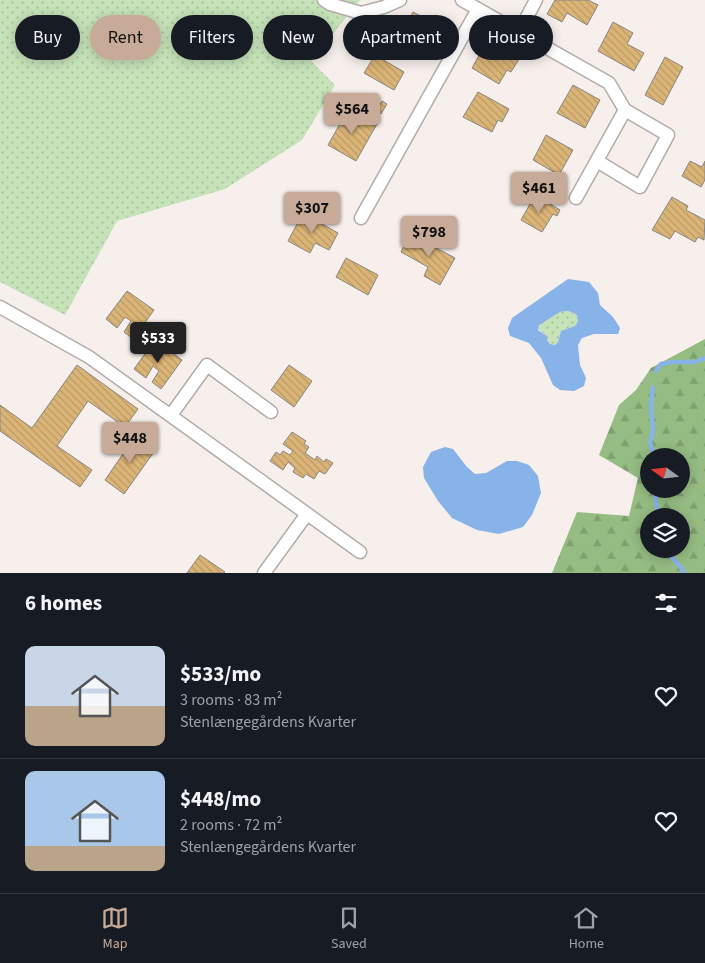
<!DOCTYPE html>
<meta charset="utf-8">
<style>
:root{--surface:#171b24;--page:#242831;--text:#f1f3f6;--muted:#9ea1a6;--line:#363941;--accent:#c7aa97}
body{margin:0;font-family:"Source Sans 3",sans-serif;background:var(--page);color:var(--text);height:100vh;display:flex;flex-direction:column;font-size:19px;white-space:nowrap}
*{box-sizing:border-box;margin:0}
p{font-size:16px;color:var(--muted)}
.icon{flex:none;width:28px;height:28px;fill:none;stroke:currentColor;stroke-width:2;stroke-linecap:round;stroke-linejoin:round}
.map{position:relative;height:573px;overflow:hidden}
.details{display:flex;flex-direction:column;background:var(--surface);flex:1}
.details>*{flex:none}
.banner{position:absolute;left:15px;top:15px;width:675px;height:45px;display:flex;gap:10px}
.needle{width:32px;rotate:285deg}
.tools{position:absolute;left:640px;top:448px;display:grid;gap:10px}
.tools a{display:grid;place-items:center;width:50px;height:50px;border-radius:50%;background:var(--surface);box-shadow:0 2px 12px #0003;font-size:25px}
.price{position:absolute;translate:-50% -42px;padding:0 11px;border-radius:5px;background:var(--accent);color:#111;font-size:16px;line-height:32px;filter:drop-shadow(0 1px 2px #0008)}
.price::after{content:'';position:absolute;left:50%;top:30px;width:15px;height:11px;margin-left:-8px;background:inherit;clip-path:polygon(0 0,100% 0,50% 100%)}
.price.on{background:#222;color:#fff}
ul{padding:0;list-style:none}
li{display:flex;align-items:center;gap:15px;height:125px;padding:0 25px}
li+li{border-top:1px solid var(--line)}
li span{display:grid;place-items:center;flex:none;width:140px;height:100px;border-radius:10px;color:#555}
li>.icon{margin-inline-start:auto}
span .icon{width:60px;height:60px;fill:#fffc;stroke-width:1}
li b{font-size:21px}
h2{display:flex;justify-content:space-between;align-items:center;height:60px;padding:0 25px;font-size:21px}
.chip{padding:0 18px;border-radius:22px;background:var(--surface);box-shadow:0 2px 12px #0003;font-size:18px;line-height:45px}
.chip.on{background:var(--accent);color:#111}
.tabs{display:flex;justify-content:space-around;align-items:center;height:70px;border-top:1px solid var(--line);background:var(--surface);font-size:14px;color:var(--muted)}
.tabs a{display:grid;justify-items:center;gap:2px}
.tabs .on{color:var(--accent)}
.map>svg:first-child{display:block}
</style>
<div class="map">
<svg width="705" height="573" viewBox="0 0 705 573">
<defs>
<pattern id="grass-dots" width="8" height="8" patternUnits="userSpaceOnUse" patternTransform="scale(1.25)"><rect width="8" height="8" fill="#c5e2b8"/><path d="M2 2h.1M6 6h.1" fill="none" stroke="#a8c19d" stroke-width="1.8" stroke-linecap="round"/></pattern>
<pattern id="forest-firs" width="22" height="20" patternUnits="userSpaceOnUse" patternTransform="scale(1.25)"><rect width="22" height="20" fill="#95bc82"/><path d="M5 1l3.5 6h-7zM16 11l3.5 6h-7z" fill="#7fa06f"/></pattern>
<pattern id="building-back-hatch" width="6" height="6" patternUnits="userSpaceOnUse" patternTransform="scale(1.25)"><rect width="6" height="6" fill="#dbb577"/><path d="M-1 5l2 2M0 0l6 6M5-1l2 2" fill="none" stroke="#bb9a66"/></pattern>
</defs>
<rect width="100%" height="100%" fill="#f6efeb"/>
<g fill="url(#grass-dots)">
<polygon points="0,0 360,0 311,61 335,85 302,140 225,189 117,221 65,315 0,282"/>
<polygon points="567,311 572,312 577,315 578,321 575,326 561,331 558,342 555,345 550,344 547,340 547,336 538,329 539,324 560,312"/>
</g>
<path fill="url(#forest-firs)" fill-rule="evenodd" d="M705 339V573H552L577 512 629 516 638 478 599 455 619 405 636 390 651 368ZM649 456H681V489H649ZM649 516H681V549H649Z"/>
<g fill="#87b3e8" fill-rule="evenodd">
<path d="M568 279 589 282 598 293 600 305 613 317 620 328 618 334H594L582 338 578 345 580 365 586 378 584 386 574 391 560 390 553 385 541 358 529 343 510 336 508 328 512 318ZM567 311 572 312 577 315 578 321 575 326 561 331 558 342 555 345 550 344 547 340V336L538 330 539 325 560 312Z"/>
<polygon points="445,447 453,449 467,467 475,474 486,473 507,461 517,461 529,465 538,476 541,493 532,515 523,527 499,534 477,530 452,518 438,501 424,478 423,467 431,452"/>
</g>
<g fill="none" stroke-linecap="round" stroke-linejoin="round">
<g stroke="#87b3e8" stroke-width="4.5">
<polyline points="656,371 661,364 673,362 694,362 705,358"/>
<polyline points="653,388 651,405 653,431 650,442 654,456"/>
<polyline points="656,489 655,495 658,516"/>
<polyline points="665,549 666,551 680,566 684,573"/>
</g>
</g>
<g fill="url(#building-back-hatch)" stroke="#898580">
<polygon points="555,0 588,0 598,5 587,25 567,13 562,22 547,14"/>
<polygon points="413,12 438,25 432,37 423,32 408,59 392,50"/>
<polygon points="613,22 633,33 627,44 644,53 634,71 598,51"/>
<polygon points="487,41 519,59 511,72 507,70 499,84 472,68"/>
<polygon points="375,55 404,72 394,90 364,73"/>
<polygon points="665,57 683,67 663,105 645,95"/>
<polygon points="573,85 600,100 585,128 557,113"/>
<polygon points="478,92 509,109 502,122 498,120 492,132 463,117"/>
<polygon points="382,101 387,104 381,114 371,108 374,103 379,106"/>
<polygon points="349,108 377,124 356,161 328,145"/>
<polygon points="546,135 573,150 559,175 533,160"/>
<polygon points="690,161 702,167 705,161 705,180 701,187 682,176"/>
<polygon points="535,195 560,210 557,216 553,214 542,232 521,220"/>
<polygon points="672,197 688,206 686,210 705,220 704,240 698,237 695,242 675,231 670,239 652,230"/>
<polygon points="303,213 338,233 329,250 315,243 310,253 288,241"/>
<polygon points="410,234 455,258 440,285 424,276 428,267 401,252"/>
<polygon points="346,258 378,275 368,295 336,277"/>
<polygon points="127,291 154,310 133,339 124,332 131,321 125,317 117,328 106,319"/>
<polygon points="155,340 182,360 161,389 152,382 159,371 153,366 146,378 134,369"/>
<polygon points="77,365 138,409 125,427 88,401 57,446 92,470 80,487 0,431 0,405 32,428"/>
<polygon points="289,365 312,381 294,407 271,390"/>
<polygon points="292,432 306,441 304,444 309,447 305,453 315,460 317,456 324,462 326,459 333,463 325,474 319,471 314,479 306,474 303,478 293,472 295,468 288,462 283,470 270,461 276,452 280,455 283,451 290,455 293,451 283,444"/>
<polygon points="136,435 156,449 124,494 105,480"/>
<polygon points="200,555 225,572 224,573 187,573"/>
</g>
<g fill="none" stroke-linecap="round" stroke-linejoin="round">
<defs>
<g id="minor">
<polyline points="324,0 330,4 361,13 384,7 400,0"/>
<polyline points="462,0 609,83 625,110 576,198"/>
<polyline points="519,32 536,0"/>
<polyline points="597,161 640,187 668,135 625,110"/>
<polyline points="361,218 478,9"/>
<polyline points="0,307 89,357 360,552"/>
<polyline points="171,415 207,365 271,412"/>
<polyline points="264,573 307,514"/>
</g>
</defs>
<use href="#minor" stroke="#b3ada9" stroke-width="15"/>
<use href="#minor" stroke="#fff" stroke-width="12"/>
</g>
</svg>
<div class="tools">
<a><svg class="needle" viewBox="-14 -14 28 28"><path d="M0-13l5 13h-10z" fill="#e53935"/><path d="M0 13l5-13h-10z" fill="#9ea1a6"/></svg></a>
<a><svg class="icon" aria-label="layers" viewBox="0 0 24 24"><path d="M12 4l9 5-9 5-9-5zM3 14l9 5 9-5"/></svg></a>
</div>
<b class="price" style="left:352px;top:135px">$564</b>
<b class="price" style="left:539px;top:214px">$461</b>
<b class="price" style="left:312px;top:234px">$307</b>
<b class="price" style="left:429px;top:258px">$798</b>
<b class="price on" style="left:158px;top:364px">$533</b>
<b class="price" style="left:130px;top:464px">$448</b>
<div class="banner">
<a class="chip">Buy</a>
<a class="chip on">Rent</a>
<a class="chip">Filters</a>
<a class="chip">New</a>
<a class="chip">Apartment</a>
<a class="chip">House</a>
</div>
</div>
<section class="details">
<h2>6 homes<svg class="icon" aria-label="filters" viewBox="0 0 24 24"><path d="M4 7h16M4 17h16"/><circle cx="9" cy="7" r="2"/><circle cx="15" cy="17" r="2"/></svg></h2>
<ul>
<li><span style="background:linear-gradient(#c9d6e8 60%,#b9a48a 0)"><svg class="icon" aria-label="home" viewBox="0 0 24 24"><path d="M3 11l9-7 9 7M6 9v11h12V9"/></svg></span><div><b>$533/mo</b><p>3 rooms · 83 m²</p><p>Stenlængegårdens Kvarter</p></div><svg class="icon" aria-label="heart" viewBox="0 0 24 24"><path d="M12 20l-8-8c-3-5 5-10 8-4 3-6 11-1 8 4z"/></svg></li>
<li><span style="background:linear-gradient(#a9c7e8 75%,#b9a48a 0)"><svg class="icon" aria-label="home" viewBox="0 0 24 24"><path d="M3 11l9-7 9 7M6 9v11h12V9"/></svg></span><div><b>$448/mo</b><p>2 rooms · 72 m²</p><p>Stenlængegårdens Kvarter</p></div><svg class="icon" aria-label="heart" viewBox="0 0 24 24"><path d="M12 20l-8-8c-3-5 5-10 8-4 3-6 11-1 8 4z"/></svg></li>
</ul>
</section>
<nav class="tabs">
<a class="on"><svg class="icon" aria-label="map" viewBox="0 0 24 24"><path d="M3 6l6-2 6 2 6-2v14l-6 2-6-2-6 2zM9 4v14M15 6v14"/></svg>Map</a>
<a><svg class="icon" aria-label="saved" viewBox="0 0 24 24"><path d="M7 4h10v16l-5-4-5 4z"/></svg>Saved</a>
<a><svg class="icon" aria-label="home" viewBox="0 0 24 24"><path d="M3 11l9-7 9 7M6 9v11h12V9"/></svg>Home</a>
</nav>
